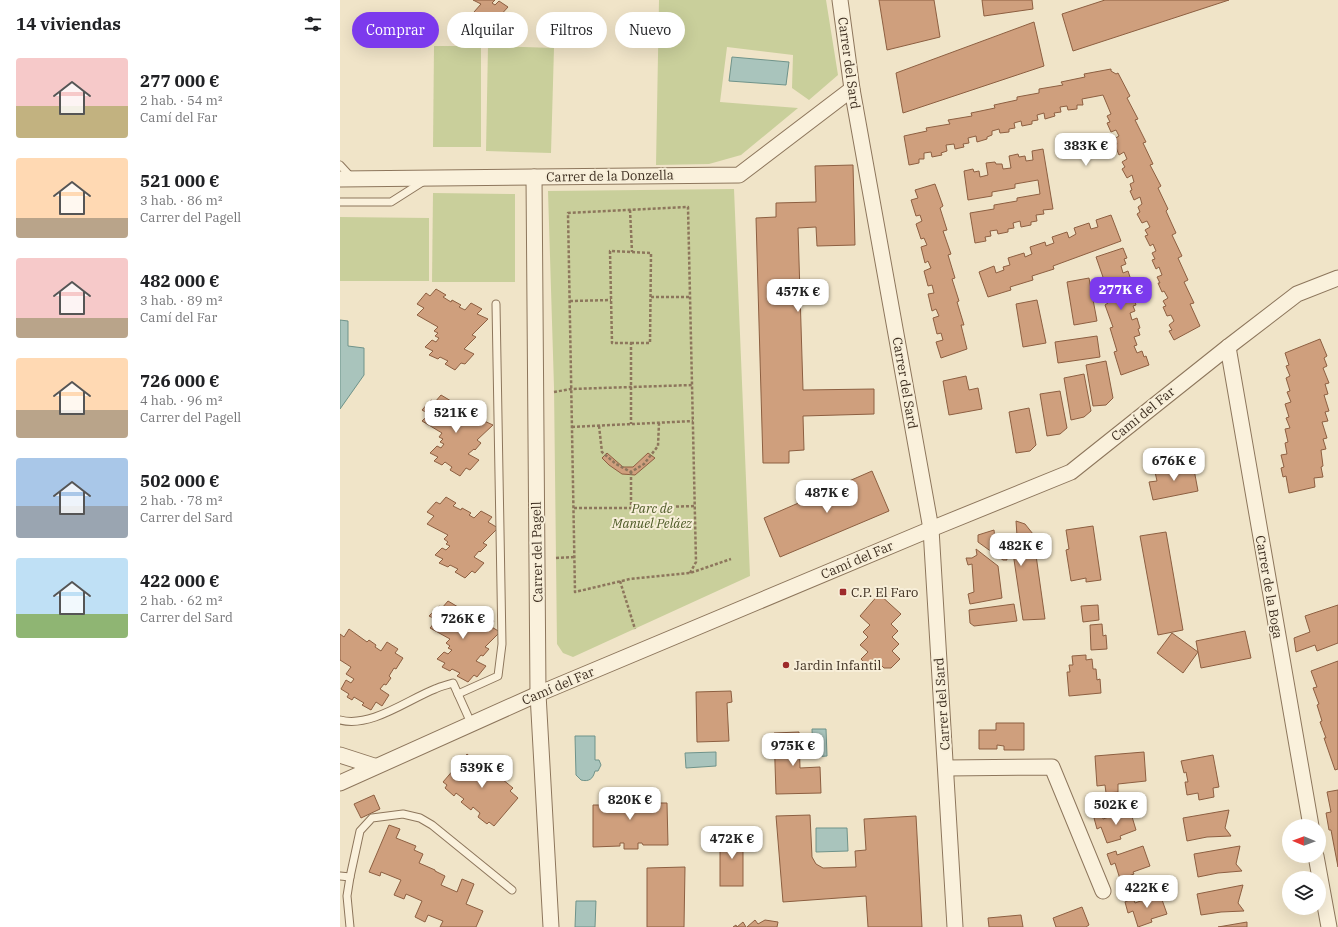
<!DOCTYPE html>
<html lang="es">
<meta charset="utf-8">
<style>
:root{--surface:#fff;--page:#f6f6f6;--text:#202124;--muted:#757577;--accent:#7c3aed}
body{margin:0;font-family:"IBM Plex Serif",serif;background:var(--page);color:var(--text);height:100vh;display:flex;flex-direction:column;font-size:15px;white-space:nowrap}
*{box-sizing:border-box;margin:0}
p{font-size:13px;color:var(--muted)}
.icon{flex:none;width:22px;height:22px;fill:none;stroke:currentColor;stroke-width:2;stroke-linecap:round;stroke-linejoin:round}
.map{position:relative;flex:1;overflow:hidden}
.drawer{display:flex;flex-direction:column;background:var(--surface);width:340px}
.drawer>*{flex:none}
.hud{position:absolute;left:12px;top:12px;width:380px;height:36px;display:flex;gap:8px}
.needle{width:26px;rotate:271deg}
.tools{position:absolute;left:942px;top:819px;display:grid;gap:8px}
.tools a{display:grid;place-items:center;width:44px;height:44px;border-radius:50%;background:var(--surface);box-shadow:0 4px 16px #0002;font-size:20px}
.price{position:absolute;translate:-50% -34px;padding:0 9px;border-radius:8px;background:#fff;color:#222;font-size:13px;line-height:26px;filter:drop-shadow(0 1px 2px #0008)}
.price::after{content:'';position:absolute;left:50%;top:24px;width:12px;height:9px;margin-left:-6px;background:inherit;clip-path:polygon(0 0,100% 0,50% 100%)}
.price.selected{background:var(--accent);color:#fff}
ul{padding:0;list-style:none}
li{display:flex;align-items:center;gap:12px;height:100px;padding:0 16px}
li span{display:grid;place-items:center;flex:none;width:112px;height:80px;border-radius:4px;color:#555}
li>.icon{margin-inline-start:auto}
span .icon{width:48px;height:48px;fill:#fffc;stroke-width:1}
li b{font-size:17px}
h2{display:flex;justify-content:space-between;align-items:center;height:48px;padding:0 16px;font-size:17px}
.pill{padding:0 14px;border-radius:18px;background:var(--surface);box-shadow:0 4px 16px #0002;font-size:14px;line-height:36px}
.pill.selected{background:var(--accent);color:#fff}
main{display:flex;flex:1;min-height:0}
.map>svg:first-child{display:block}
</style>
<main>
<section class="drawer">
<h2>14 viviendas<svg class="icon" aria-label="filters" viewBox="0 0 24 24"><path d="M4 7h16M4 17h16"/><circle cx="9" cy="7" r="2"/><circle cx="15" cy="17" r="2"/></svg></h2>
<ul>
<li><span style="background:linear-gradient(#f6c9c9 60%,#c2b280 0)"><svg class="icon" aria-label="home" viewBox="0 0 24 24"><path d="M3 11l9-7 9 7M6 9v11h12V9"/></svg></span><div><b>277 000 €</b><p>2 hab. · 54 m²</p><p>Camí del Far</p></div></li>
<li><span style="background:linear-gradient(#ffd9b3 75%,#b9a48a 0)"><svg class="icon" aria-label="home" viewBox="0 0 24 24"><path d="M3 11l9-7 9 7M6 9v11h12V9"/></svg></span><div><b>521 000 €</b><p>3 hab. · 86 m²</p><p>Carrer del Pagell</p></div></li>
<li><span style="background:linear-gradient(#f6c9c9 75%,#b9a48a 0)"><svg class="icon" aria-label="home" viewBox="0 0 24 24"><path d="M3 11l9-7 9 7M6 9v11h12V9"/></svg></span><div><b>482 000 €</b><p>3 hab. · 89 m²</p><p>Camí del Far</p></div></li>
<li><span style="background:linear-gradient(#ffd9b3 65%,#b9a48a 0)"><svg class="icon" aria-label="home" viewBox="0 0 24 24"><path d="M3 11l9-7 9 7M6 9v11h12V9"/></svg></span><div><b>726 000 €</b><p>4 hab. · 96 m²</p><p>Carrer del Pagell</p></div></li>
<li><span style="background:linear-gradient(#a9c7e8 60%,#9aa5b1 0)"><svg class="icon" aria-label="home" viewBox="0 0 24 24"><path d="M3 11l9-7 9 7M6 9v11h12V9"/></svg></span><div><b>502 000 €</b><p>2 hab. · 78 m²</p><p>Carrer del Sard</p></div></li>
<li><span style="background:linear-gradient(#bfe0f5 70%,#8fb573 0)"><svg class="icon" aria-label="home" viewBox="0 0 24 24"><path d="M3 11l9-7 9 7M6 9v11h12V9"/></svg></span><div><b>422 000 €</b><p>2 hab. · 62 m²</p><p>Carrer del Sard</p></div></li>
</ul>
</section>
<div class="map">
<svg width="998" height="927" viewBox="0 0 998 927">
<rect width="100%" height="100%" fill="#f0e4c8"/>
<g fill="#c9cf9b">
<polygon points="319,0 486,0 498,75 469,100 452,88 453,55 387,47 380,102 458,108 401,155 369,164 316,165"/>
<polygon points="94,46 141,46 141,147 93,147"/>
<polygon points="148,46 214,48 211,153 146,151"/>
<polygon points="394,189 410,576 233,657 223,653 217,644 214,387 208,191"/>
<polygon points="93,193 175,194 175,282 92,282"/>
<polygon points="0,217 89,218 89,281 0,281"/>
</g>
<g fill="#a9c4bc" stroke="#6f938a">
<polygon points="392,57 449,62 446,85 389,81"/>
<polygon points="0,320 8,321 8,346 24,348 24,375 0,409"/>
<polygon points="472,729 486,729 487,756 473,757"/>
<path d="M235 736H255V760H259L261 765 258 771H255C253 779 249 782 241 780L236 775Z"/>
<polygon points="376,752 376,766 346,768 345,753"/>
<polygon points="476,828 507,828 508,851 476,852"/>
<polygon points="236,901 256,901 255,927 235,927"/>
</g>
<g fill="#cf9f7d" stroke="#8d5f41">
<polygon points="133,0 155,0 152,3 155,5 159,1 168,7 159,17 156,15 153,18 160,21 145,39 143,37 140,40 120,28 141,4"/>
<polygon points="539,0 594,0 600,37 547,50"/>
<polygon points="642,0 692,0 693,9 644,16"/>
<polygon points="765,0 889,0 733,51 722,14"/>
<polygon points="694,22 704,66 563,113 556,73"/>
<polygon points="771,69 771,71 776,74 778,73 790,96 787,98 798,119 795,120 806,142 803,143 813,164 810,165 821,186 818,188 828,209 826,211 836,233 832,235 842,256 838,258 848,280 844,282 854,303 850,304 860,326 834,340 829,331 832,330 829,325 834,321 831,315 827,316 823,307 826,306 823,301 828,298 824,291 822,292 818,283 820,283 817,277 822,275 819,267 816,269 812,260 815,259 812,253 816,251 813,244 810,246 805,236 808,235 805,230 810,227 807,221 802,223 797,214 800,212 798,207 802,204 800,197 794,200 790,191 792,190 790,184 794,182 792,175 787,178 782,169 785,167 782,162 787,159 784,152 779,155 775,145 777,144 774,139 779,136 776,130 771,132 767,123 770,122 767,116 771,114 763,95 742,99 743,105 737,105 737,109 728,110 727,106 720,107 721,112 714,113 715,116 705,119 704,113 697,115 698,120 692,121 692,124 682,126 681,121 674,123 675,128 669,129 669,132 660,133 659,129 652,131 652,135 647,137 647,139 637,142 636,136 628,138 629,143 623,144 624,147 615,149 614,144 606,145 607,151 601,153 602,155 592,157 591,152 584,153 584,159 579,159 579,163 569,165 564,136 587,131 586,128 610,124 608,120 632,116 631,113 655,108 654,105 677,100 677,97 699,93 699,89 723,85 721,82 745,77 744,74"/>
<polygon points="703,149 713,209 703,210 704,214 696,215 697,221 691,222 691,225 681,227 680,221 673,223 674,228 668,229 668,232 658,234 657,230 650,231 651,236 645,237 646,241 635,243 630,213 654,209 654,205 677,201 677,198 700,194 698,180 675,184 675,188 652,192 652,196 628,200 624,171 633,169 634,172 639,171 640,177 648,175 646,163 655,162 656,164 662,164 663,169 671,168 669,156 678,154 679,157 685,156 686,161 693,160 692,151"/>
<polygon points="513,165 515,245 477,246 476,227 458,228 463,390 534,389 534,414 463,416 464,450 449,451 449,463 423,463 416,218 436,217 436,203 476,202 475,166"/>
<polygon points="595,184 603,206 600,208 607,230 603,231 611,254 608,255 615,278 612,279 619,301 617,302 624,325 621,325 627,349 601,358 596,342 603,340 601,333 597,334 593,318 599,316 596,309 592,311 588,294 594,293 592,285 588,286 584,271 591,268 588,261 585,263 581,247 587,245 584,238 581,239 576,224 582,221 580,215 576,216 571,200 578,198 575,190"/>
<polygon points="771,215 781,241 713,266 714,269 692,276 693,280 670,287 671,290 648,297 639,272 654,266 656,273 664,270 663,267 670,265 668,258 684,253 685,257 692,254 690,247 705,242 706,246 714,243 712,237 727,232 729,238 736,234 734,228 749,223 751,229 758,227 756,220"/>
<polygon points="783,248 787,258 784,259 786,264 781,266 783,273 788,271 791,280 789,281 791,287 785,289 788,297 793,295 796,305 793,306 795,311 790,313 792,320 797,318 800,328 798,329 800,335 794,337 797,345 794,346 797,353 802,351 804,357 806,356 809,365 781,375 774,352 777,351 770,328 773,327 765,305 768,303 760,281 764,280 756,257"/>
<polygon points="749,278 757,321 734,325 727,282"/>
<polygon points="96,289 106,295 103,297 111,302 112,300 121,305 119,307 125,310 131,303 142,309 137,314 148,319 132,335 136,337 124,349 134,354 125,364 121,363 115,370 105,364 108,361 100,357 98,359 89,355 93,351 85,347 92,340 96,342 99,338 95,336 98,333 94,331 98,327 77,315 84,308 77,304 86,293 90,296"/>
<polygon points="697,300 706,343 683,347 676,304"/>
<polygon points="757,336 760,357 718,363 715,342"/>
<polygon points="980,339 987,356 984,358 987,366 983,368 989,383 985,384 988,394 984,395 989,411 985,412 988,421 982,422 987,438 983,439 986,449 981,450 983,466 981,467 983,477 974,478 975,487 949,493 946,476 943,477 941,468 944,467 941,455 947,454 945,443 948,442 945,429 950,428 946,418 949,417 945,404 951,402 947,392 950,391 946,378 950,376 946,366 949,365 945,353"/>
<polygon points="766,361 773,398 766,405 753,406 746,365"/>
<polygon points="744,374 751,411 744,417 731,420 724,378"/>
<polygon points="626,376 629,390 638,388 642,409 609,415 603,381"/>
<polygon points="720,391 727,428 720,434 707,436 700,394"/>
<polygon points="101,395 111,401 108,403 115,407 117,406 126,411 124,413 129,416 136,409 146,415 142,420 153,425 137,440 141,443 135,450 134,449 128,454 139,460 130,470 126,468 120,476 110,470 112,467 105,462 102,465 94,461 98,457 90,453 97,446 101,448 104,444 100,442 103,439 99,437 102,433 82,421 89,414 82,410 91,400 95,402"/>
<polygon points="689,408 696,445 690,451 676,453 669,412"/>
<polygon points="267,453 283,467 293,467 308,453 315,458 295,475 282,474 269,465 262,458"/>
<polygon points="853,464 858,491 813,500 809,482 817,481 815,472"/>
<polygon points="532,471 549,511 440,557 424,518"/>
<polygon points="106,497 116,503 113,506 121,510 122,508 131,513 129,515 134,518 141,511 152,517 148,522 158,528 143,543 147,545 140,552 139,551 134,557 144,563 135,573 132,571 125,578 115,572 118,569 110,565 108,567 99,563 103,559 95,555 102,548 106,550 110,546 106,544 108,542 104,539 108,535 87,524 94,516 87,512 96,502 100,504"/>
<polygon points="676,521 685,524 693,534 705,619 683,620 673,553 666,553 667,560 663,560 638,542 638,535 654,530 655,539 677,536"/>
<polygon points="753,526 761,580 746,582 746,578 731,581 726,550 729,549 726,530"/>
<polygon points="826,532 843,630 818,635 800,536"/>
<polygon points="636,549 658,566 662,598 630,604 628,594 634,592 632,564 628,565 626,558 632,558 637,555"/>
<polygon points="539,594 561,614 551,624 558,631 552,637 559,644 552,651 560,659 551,668 544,668 540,664 536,669 530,669 521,659 528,652 520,645 528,637 523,632 530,625 520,616"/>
<polygon points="108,601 118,607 116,610 123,614 125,612 133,617 131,619 137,622 143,615 154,621 150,626 160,632 145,647 149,649 143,656 141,655 136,661 146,666 137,677 134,675 128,682 117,676 120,673 112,669 110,671 102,667 105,663 97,659 104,652 108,654 112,650 108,648 110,646 106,643 110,639 90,628 97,620 89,616 99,606 102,608"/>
<polygon points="674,604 677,621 634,626 630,623 629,610"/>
<polygon points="758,605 759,620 743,622 741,606"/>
<polygon points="998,605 998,643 977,651 975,645 956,652 954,638 970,632 965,616"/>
<polygon points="762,624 763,636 766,635 767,649 751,650 750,625"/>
<polygon points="9,629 27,642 29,640 36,645 35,647 41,651 47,642 58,649 55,653 63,658 56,669 54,668 49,676 51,678 46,685 44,684 40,689 49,695 42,706 36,702 31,710 22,705 24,703 14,697 12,700 7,697 9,694 1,689 6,680 11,683 14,679 6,674 11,667 0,660 0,634 4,637"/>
<polygon points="905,631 911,658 861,668 856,641"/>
<polygon points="832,633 858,652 843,673 817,653"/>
<polygon points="746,655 746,660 752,659 753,669 756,669 757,680 760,679 761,693 729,696 727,672 730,672 729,665 733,665 732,656"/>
<polygon points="998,661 998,769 995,770 984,738 986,738 980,722 982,721 977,705 979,704 973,688 977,687 971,671"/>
<polygon points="391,691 392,702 387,703 389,741 357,742 356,692"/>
<polygon points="656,723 684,723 684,750 664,750 664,746 657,745 657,749 639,749 639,730 656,730"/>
<polygon points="459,732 460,768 480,767 481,793 436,794 434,733"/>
<polygon points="804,752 806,781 778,784 778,792 766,793 765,785 757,786 755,756"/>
<polygon points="127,754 135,761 137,758 148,768 153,762 166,774 162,779 173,788 170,791 178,798 154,826 149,822 147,824 138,817 140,813 133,807 131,810 121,802 124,799 116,793 114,796 105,788 107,785 103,782"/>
<polygon points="873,755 879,787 873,788 874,797 859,800 858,793 847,795 845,782 848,782 846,772 844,773 841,761"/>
<polygon points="998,790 998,867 991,830 989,830 986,813 991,812 987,792"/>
<polygon points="315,791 315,803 327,803 328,845 303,845 302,843 298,843 298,849 284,849 284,843 280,843 280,846 253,847 253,805 265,805 265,792"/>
<polygon points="34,795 40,809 21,818 14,804"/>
<polygon points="790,810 796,830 780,836 781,839 767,843 761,827 757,829 754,818 762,815 763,819"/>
<polygon points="889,810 885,828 891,836 867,837 847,841 843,818"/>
<polygon points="470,815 472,857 476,864 483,868 516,867 515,851 526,850 524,819 576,816 582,927 528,927 526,896 443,902 436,816"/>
<polygon points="49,825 60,829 56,838 76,846 74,850 83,854 79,863 95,870 95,871 105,876 101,885 117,892 122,879 134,884 126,904 143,911 136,927 100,927 103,921 88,915 85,922 75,917 82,901 66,894 64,899 54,895 61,880 41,872 40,876 29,872"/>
<rect x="380" y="835" width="23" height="51"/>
<polygon points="803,846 810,866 793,872 794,874 780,879 775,863 771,865 767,854 776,851 777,855"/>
<polygon points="900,846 896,864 902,871 878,873 858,877 854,854"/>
<polygon points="345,867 344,927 307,927 307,868"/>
<polygon points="903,885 898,903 904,911 881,912 861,915 857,894"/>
<polygon points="820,894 827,914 811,919 812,922 798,927 793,911 788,913 785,902 793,898 795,903"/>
<polygon points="742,907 749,925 746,927 716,927 713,918"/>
<polygon points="681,915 683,927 649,927 648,918"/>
<polygon points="415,920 418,924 425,920 438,922 437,927 407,927"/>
<polygon points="403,922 406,927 393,927 396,925 397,927"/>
<polygon points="907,922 907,927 878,927"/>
</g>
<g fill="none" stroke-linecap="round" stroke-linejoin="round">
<defs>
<g id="service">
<polyline points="0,165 12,178"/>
<polyline points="0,202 51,202 84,181"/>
<polyline points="118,694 158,676 162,644 156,304"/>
<path d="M0 720C31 728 67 700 95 689 101 686 107 685 113 683L131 723"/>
<polyline points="0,876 10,877 20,831 32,818 63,814 80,818 92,825 172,890"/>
<polyline points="10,927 7,896 10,877"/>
</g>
<g id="minor">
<polyline points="500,0 512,89 591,529 615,927"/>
<polyline points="194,177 198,694 211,927"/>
<polyline points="0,179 399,175 512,89"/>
<polyline points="888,347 971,826"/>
<polyline points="0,755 34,766"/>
<polyline points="606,768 712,767 763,891"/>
<polyline points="0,783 198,694 591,529 731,472 888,347 957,294 998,278"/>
<polyline points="976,856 989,927"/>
</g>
</defs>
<use href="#service" stroke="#8d765c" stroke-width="9"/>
<use href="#minor" stroke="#8d765c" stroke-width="17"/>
<g stroke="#8d765c" stroke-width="2.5" stroke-dasharray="3 2" stroke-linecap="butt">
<polyline points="290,210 292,252"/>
<polyline points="311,297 350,297"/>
<polyline points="230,301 271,300"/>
<polyline points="291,343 310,343 311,253 270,251 272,343 291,343 291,424"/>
<polyline points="214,392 231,389 353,385"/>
<polyline points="259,426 262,452 276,464 291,472 304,464 318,446 319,423"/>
<polyline points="232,427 353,421"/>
<polyline points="234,508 291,508 291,472"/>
<polyline points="291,508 356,506"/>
<polyline points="216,558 235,557"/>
<polyline points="350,573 356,562 348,207 228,213 235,592 290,579 350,573 391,559"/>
<polyline points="280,581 295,629"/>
</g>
<use href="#service" stroke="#faf1dc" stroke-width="7"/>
<use href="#minor" stroke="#faf1dc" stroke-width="15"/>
</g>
<g fill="#9e2a2b" stroke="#f7eed8" stroke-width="1.5">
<rect x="499" y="588" width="8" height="8" rx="2"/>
<circle cx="446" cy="665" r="4"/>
</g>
<g text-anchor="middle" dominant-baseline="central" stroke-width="4" stroke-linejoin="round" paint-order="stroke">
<g font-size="13" fill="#3d2e20" stroke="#f7eed8">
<text transform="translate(509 63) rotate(82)">Carrer del Sard</text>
<text transform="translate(270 176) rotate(-1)">Carrer de la Donzella</text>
<text transform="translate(565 383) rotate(80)">Carrer del Sard</text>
<text transform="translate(803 414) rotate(-39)">Camí del Far</text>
<text transform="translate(197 552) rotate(-91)">Carrer del Pagell</text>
<text transform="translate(517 560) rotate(-23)">Camí del Far</text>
<text transform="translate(929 587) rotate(80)">Carrer de la Boga</text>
<text transform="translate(218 686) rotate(-23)">Camí del Far</text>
<text transform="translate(602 704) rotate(-94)">Carrer del Sard</text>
</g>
<g font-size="13" font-style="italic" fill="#4d5a26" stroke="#f7eed8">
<text x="312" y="508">Parc de<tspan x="312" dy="15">Manuel Peláez</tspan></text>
</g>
<g font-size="13" fill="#3d2e20" stroke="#f7eed8" text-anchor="start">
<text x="511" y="592">C.P. El Faro</text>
<text x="454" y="665">Jardin Infantil</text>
</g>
</g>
</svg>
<div class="tools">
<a><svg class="needle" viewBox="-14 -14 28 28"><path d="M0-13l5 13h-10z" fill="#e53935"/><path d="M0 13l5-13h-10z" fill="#757577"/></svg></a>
<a><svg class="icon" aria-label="layers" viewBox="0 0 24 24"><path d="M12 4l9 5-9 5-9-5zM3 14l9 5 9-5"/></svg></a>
</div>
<b class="price" style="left:746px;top:167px">383K €</b>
<b class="price selected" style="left:781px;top:311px">277K €</b>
<b class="price" style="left:458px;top:313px">457K €</b>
<b class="price" style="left:116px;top:434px">521K €</b>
<b class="price" style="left:834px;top:482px">676K €</b>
<b class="price" style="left:487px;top:514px">487K €</b>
<b class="price" style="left:681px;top:567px">482K €</b>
<b class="price" style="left:123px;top:640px">726K €</b>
<b class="price" style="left:453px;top:767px">975K €</b>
<b class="price" style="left:142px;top:789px">539K €</b>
<b class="price" style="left:290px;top:821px">820K €</b>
<b class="price" style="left:776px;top:826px">502K €</b>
<b class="price" style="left:392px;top:860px">472K €</b>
<b class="price" style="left:807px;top:909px">422K €</b>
<div class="hud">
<a class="pill selected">Comprar</a>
<a class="pill">Alquilar</a>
<a class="pill">Filtros</a>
<a class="pill">Nuevo</a>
</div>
</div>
</main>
